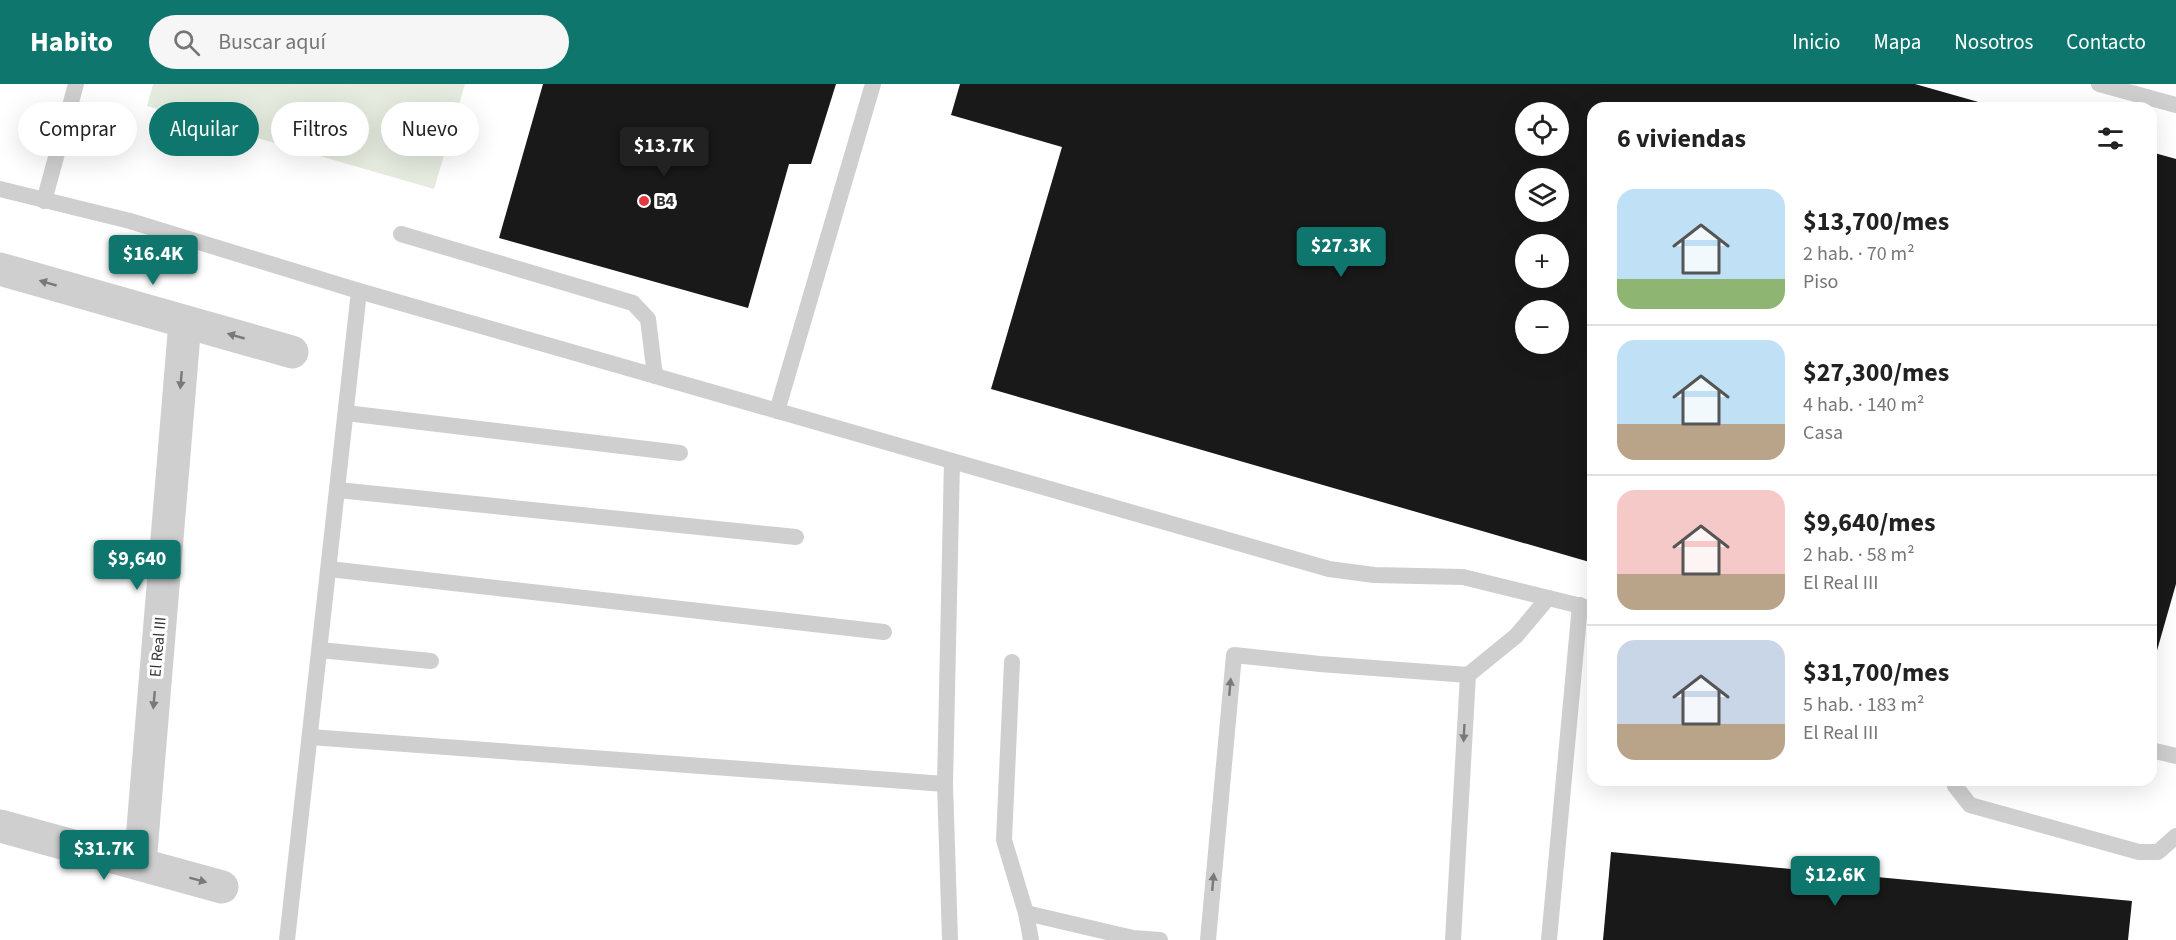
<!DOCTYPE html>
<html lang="es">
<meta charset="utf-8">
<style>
:root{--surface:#fff;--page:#f6f6f6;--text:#222;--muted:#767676;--line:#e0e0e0;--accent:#0f766e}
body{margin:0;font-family:"Source Sans 3",sans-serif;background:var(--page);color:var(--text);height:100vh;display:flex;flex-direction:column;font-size:22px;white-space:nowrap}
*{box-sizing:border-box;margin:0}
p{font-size:20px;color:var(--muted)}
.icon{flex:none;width:33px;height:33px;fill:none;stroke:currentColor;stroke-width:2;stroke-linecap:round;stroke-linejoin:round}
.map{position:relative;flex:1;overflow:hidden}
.side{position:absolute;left:1587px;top:18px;width:570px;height:684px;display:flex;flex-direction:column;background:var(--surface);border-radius:18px;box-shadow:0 6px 24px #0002}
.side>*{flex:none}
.banner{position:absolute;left:18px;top:18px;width:570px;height:54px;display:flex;gap:12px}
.fabs{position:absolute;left:1515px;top:18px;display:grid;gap:12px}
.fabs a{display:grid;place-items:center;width:54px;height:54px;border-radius:50%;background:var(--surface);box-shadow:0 6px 24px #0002;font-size:30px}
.price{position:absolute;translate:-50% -51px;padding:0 14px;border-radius:6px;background:var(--accent);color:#fff;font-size:20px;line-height:39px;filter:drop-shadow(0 2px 3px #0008)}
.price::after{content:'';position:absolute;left:50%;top:36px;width:18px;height:14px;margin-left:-9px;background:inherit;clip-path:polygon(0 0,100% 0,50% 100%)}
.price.on{background:#222;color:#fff}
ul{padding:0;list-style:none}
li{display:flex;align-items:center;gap:18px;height:150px;padding:0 30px}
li+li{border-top:2px solid var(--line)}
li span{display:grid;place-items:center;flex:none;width:168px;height:120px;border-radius:18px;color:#555}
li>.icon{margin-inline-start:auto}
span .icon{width:72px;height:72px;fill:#fffc;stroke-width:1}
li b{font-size:26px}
h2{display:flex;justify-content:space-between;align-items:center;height:72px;padding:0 30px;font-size:26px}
.chip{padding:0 21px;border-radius:27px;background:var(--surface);box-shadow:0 6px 24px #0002;font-size:21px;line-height:54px}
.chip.on{background:var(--accent);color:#fff}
header{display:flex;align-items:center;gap:36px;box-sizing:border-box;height:84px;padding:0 30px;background:var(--accent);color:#fff}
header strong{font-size:28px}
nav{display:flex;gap:33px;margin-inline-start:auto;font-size:21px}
.search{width:420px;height:54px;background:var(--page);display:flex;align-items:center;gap:15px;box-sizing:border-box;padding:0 21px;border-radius:33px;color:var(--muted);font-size:22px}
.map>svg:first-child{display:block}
</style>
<header>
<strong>Habito</strong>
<div class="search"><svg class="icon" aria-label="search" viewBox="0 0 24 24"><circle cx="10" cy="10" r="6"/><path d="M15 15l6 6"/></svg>Buscar aquí</div>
<nav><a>Inicio</a><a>Mapa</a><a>Nosotros</a><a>Contacto</a></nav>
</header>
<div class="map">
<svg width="2176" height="856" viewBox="0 0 2176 856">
<rect width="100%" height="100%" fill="#fff"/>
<polygon fill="#e5ebde" points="153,0 465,0 434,105 147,22"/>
<g fill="#191919" fill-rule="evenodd">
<polygon points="543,0 836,0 811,80 789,80 748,224 499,154"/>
<path d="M960 0H1915L1996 23 1593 24V479L991 305 1062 63 951 31ZM1526 28H1558V62H1526ZM1526 94H1558V128H1526ZM1526 160H1558V194H1526ZM1526 226H1558V260H1526Z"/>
<polygon points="2151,68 2176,75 2176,500 2152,584"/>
<polygon points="1611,768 2132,817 2128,856 1603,856"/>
</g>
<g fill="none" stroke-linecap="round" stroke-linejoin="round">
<g stroke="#cfcfcf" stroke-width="16">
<polyline points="2099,0 2176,21"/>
<polyline points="0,105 130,137 359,207 1329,485 1374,491 1463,493 1593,525"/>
<polyline points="44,117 76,0"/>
<polyline points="401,150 633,219 648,235 655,292"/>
<polyline points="777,327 873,0"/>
<polyline points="346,329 680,369"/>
<polyline points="338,406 796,453"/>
<polyline points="329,485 884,548"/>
<polyline points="320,566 431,577"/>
<polyline points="1012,578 1004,756 1026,829 1031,856"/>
<polyline points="310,653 945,700"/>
<polyline points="2151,666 2176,672"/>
<polyline points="1953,696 1955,702 1970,721 2139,768 2158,768 2176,752"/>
<polyline points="1026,829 1133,854 1160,856"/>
<polyline points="287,856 359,207"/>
<polyline points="950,856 945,700 952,377"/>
<polyline points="1208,856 1234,571 1320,580 1468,591 1516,552 1548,514"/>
<polyline points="1453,856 1468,591"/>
<polyline points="1549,856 1580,521"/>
</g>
<g stroke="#cfcfcf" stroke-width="33">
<polyline points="0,185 292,268"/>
<polyline points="0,742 222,803"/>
<polyline points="140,780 185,238"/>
</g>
</g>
<defs><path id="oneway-solid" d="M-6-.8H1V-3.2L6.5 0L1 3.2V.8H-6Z" transform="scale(1.5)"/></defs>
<g fill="#797979">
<use href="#oneway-solid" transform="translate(48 199) rotate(-164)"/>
<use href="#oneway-solid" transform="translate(236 252) rotate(-164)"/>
<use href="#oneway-solid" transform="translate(181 296) rotate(95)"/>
<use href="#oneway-solid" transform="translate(1230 603) rotate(-85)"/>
<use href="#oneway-solid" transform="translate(154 616) rotate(95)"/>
<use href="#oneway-solid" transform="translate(1464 649) rotate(93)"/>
<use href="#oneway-solid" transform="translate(198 796) rotate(15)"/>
<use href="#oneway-solid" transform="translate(1213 798) rotate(-85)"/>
</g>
<circle fill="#e33a40" stroke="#fff" stroke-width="2" cx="644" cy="117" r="6"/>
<g text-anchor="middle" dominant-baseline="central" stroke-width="6" stroke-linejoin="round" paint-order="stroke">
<g font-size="16" font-weight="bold" fill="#323232" stroke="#fff" text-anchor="start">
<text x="656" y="117">B4</text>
</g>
<g font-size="16" fill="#323232" stroke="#fff">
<text transform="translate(158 563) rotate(-85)">El Real III</text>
</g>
</g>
</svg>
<div class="fabs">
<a><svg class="icon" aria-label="locate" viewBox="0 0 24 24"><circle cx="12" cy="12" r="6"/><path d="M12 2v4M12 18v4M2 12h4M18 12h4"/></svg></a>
<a><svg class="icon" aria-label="layers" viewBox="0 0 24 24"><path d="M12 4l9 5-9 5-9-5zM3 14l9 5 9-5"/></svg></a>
<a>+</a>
<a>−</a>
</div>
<b class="price on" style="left:664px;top:94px">$13.7K</b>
<b class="price" style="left:1341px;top:194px">$27.3K</b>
<b class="price" style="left:153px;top:202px">$16.4K</b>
<b class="price" style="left:137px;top:507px">$9,640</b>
<b class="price" style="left:104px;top:797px">$31.7K</b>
<b class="price" style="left:1835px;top:823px">$12.6K</b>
<div class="banner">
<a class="chip">Comprar</a>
<a class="chip on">Alquilar</a>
<a class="chip">Filtros</a>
<a class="chip">Nuevo</a>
</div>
<section class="side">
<h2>6 viviendas<svg class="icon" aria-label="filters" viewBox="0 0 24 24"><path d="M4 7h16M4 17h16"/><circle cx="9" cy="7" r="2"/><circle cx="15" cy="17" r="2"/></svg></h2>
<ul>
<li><span style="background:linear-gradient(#bfe0f5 75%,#8fb573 0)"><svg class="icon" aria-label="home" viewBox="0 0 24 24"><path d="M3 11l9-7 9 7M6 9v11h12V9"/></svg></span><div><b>$13,700/mes</b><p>2 hab. · 70 m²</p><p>Piso</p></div></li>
<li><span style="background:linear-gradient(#bfe0f5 70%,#b9a48a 0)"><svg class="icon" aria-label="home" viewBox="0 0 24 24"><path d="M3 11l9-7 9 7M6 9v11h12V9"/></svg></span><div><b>$27,300/mes</b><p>4 hab. · 140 m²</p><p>Casa</p></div></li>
<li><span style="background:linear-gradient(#f6c9c9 70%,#b9a48a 0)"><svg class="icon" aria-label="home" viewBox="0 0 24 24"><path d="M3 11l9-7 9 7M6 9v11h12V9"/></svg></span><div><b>$9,640/mes</b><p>2 hab. · 58 m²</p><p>El Real III</p></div></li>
<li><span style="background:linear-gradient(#c9d6e8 70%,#b9a48a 0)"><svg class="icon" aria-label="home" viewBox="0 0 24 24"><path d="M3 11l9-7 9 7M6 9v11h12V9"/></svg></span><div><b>$31,700/mes</b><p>5 hab. · 183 m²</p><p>El Real III</p></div></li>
</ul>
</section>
</div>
